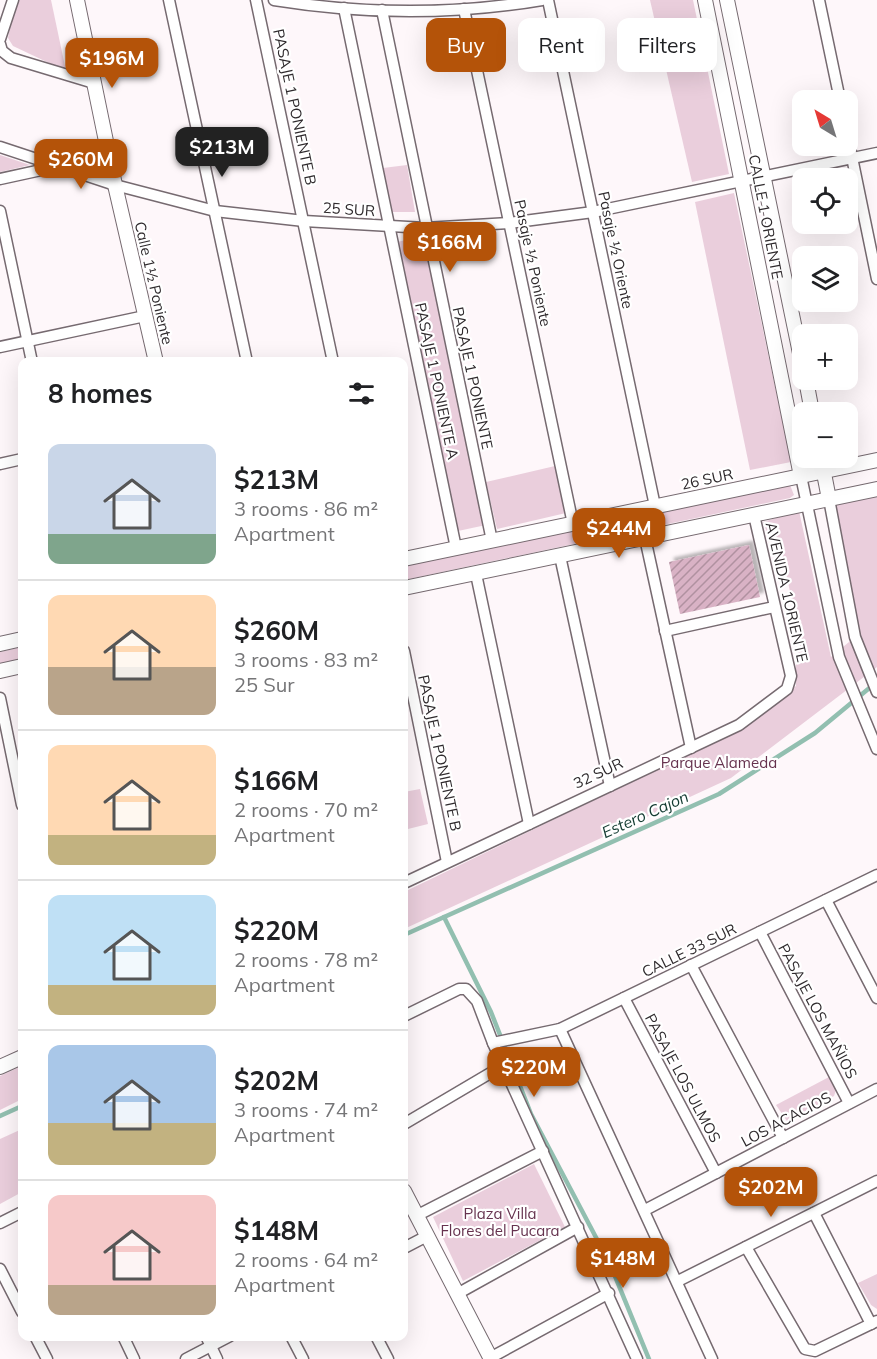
<!DOCTYPE html>
<meta charset="utf-8">
<style>
:root{--surface:#fff;--page:#f6f6f6;--text:#202124;--muted:#757577;--line:#e0e0e0;--accent:#b45309}
body{margin:0;font-family:Mulish,sans-serif;background:var(--page);color:var(--text);height:100vh;display:flex;flex-direction:column;font-size:22px;white-space:nowrap}
*{box-sizing:border-box;margin:0}
p{font-size:20px;color:var(--muted)}
.icon{flex:none;width:33px;height:33px;fill:none;stroke:currentColor;stroke-width:2;stroke-linecap:round;stroke-linejoin:round}
.map{position:relative;flex:1;overflow:hidden}
.details{position:absolute;left:18px;top:357px;width:390px;height:984px;display:flex;flex-direction:column;background:var(--surface);border-radius:12px;box-shadow:0 6px 24px #0002}
.details>*{flex:none}
.top-card{position:absolute;left:426px;top:18px;width:360px;height:54px;display:flex;gap:12px}
.needle{width:39px;rotate:322deg}
.tools{position:absolute;left:792px;top:90px;display:grid;gap:12px}
.tools a{display:grid;place-items:center;width:66px;height:66px;border-radius:12px;background:var(--surface);box-shadow:0 6px 24px #0002;font-size:30px}
.price{position:absolute;translate:-50% -51px;padding:0 14px;border-radius:12px;background:var(--accent);color:#fff;font-size:20px;line-height:39px;filter:drop-shadow(0 2px 3px #0008)}
.price::after{content:'';position:absolute;left:50%;top:36px;width:18px;height:14px;margin-left:-9px;background:inherit;clip-path:polygon(0 0,100% 0,50% 100%)}
.price.current{background:#222;color:#fff}
ul{padding:0;list-style:none}
li{display:flex;align-items:center;gap:18px;height:150px;padding:0 30px}
li+li{border-top:2px solid var(--line)}
li span{display:grid;place-items:center;flex:none;width:168px;height:120px;border-radius:12px;color:#555}
li>.icon{margin-inline-start:auto}
span .icon{width:72px;height:72px;fill:#fffc;stroke-width:1}
li b{font-size:26px}
h2{display:flex;justify-content:space-between;align-items:center;height:72px;padding:0 30px;font-size:26px}
.chip{padding:0 21px;border-radius:12px;background:var(--surface);box-shadow:0 6px 24px #0002;font-size:21px;line-height:54px}
.chip.current{background:var(--accent);color:#fff}
.map>svg:first-child{display:block}
</style>
<div class="map">
<svg width="877" height="1359" viewBox="0 0 877 1359">
<defs>
<pattern id="building-hatch" width="6" height="6" patternUnits="userSpaceOnUse" patternTransform="scale(1.5)"><rect width="6" height="6" fill="#d9b2c5"/><path d="M-1 1l2-2M0 6l6-6M5 7l2-2" fill="none" stroke="#b091a0"/></pattern>
<filter id="shadow"><feDropShadow dx="4.5" dy="-4.5" stdDeviation="1.5" flood-color="#0004"/></filter>
</defs>
<rect width="100%" height="100%" fill="#fef7fa"/>
<g fill="#eacedc">
<polygon points="15,0 51,0 66,71 13,46 8,38"/>
<polygon points="650,0 693,0 729,174 692,182"/>
<polygon points="0,155 30,165 0,172"/>
<polygon points="407,165 415,212 392,212 383,168"/>
<polygon points="734,193 791,462 750,470 695,202"/>
<polygon points="424,237 486,525 458,531 396,242"/>
<polygon points="555,466 566,513 497,529 486,482"/>
<polygon points="790,485 794,495 790,498 404,580 404,565"/>
<polygon points="877,486 877,667 731,778 404,929 404,892 749,725 796,686 796,663 801,642 779,541 771,542 763,522 799,511 831,657 855,637 852,589 834,495"/>
<polygon points="22,647 22,662 0,666 0,652"/>
<polygon points="420,789 428,824 404,830 404,792"/>
<polygon points="22,1066 22,1099 0,1110 0,1076"/>
<polygon points="829,1077 836,1090 834,1096 787,1121 776,1105"/>
<polygon points="22,1129 22,1192 0,1204 0,1139"/>
<polygon points="534,1164 565,1227 463,1281 433,1217"/>
<polygon points="877,1274 877,1309 871,1305 858,1283"/>
</g>
<g fill="none" stroke-linecap="round" stroke-linejoin="round">
<g stroke="#92bfb0" stroke-width="4.5">
<polyline points="444,917 491,1012 531,1114 610,1264 649,1359"/>
<polyline points="404,935 719,794 815,733 873,685"/>
<polyline points="0,1116 22,1106"/>
</g>
</g>
<polygon fill="url(#building-hatch)" filter="url(#shadow)" points="749,545 760,597 680,614 669,562"/>
<g fill="none" stroke-linecap="round" stroke-linejoin="round">
<defs>
<g id="minor">
<polyline points="169,0 247,362"/>
<polyline points="256,0 333,362"/>
<path d="M274 0C361 14 454 15 542 0"/>
<polyline points="548,0 655,506"/>
<polyline points="819,0 840,100"/>
<polyline points="344,8 456,548"/>
<polyline points="464,9 573,524"/>
<polyline points="382,10 492,541"/>
<polyline points="0,39 13,0"/>
<polyline points="0,44 2,51 11,58 94,83"/>
<polyline points="848,138 877,279"/>
<polyline points="0,147 115,185 215,211 304,221 425,228 509,223 593,212 877,153"/>
<polyline points="0,179 55,167"/>
<polyline points="0,211 32,362"/>
<polyline points="0,347 145,316"/>
<polyline points="0,464 22,459"/>
<polyline points="801,476 839,657 877,749"/>
<polyline points="829,499 855,637 877,692"/>
<polyline points="645,538 691,748"/>
<polyline points="560,556 610,786"/>
<polyline points="476,574 529,824"/>
<polyline points="665,631 774,607"/>
<polyline points="404,651 447,862"/>
<polyline points="0,698 22,805"/>
<polyline points="404,883 739,725 787,689 791,676 754,515"/>
<polyline points="826,900 877,998"/>
<polyline points="760,932 849,1103"/>
<polyline points="691,965 783,1138"/>
<polyline points="624,998 716,1173"/>
<polyline points="404,1016 459,989 466,989 477,1001 493,1043 637,1359"/>
<polyline points="560,1029 712,1359"/>
<polyline points="493,1043 560,1029 877,875"/>
<polyline points="404,1124 504,1065"/>
<polyline points="645,1210 877,1089"/>
<polyline points="814,1213 871,1324"/>
<polyline points="416,1216 543,1151"/>
<polyline points="0,1223 22,1212"/>
<polyline points="746,1247 805,1349 815,1351 877,1321"/>
<polyline points="404,1248 427,1236"/>
<polyline points="0,1269 22,1312"/>
<polyline points="678,1281 877,1181"/>
<polyline points="457,1294 578,1227"/>
<polyline points="35,1336 47,1359"/>
<polyline points="123,1336 134,1359"/>
<polyline points="206,1336 217,1359"/>
<polyline points="291,1336 303,1359"/>
<polyline points="376,1336 388,1359"/>
<polyline points="490,1358 609,1293"/>
<polyline points="186,1359 230,1336"/>
</g>
<g id="tertiary">
<polyline points="77,0 115,185 156,362"/>
<polyline points="705,0 801,476"/>
<polyline points="727,0 802,363"/>
<polyline points="806,380 812,412"/>
<polyline points="821,458 829,499"/>
<polyline points="404,559 877,460"/>
<polyline points="404,588 877,489"/>
<polyline points="0,644 22,639"/>
<polyline points="0,671 22,666"/>
<polyline points="0,1067 22,1057"/>
<polyline points="404,1191 491,1359"/>
</g>
</defs>
<use href="#minor" stroke="#766a70" stroke-width="13"/>
<use href="#tertiary" stroke="#766a70" stroke-width="16"/>
<use href="#minor" stroke="#fff" stroke-width="10"/>
<use href="#tertiary" stroke="#fff" stroke-width="14"/>
</g>
<g text-anchor="middle" dominant-baseline="central" stroke-width="4.5" stroke-linejoin="round" paint-order="stroke">
<g font-size="15" fill="#2f2a2d" stroke="#fff">
<text transform="translate(295 107) rotate(78)">PASAJE 1 PONIENTE B</text>
<text transform="translate(349 209) rotate(4)">25 SUR</text>
<text transform="translate(766 217) rotate(79)">CALLE 1 ORIENTE</text>
<text transform="translate(616 250) rotate(78)">Pasaje ½ Oriente</text>
<text transform="translate(533 263) rotate(78)">Pasaje ½ Poniente</text>
<text transform="translate(154 283) rotate(77)">Calle 1½ Poniente</text>
<text transform="translate(473 378) rotate(78)">PASAJE 1 PONIENTE</text>
<text transform="translate(437 381) rotate(78)">PASAJE 1 PONIENTE A</text>
<text transform="translate(707 479) rotate(-12)">26 SUR</text>
<text transform="translate(787 592) rotate(77)">AVENIDA 1ORIENTE</text>
<text transform="translate(440 753) rotate(78)">PASAJE 1 PONIENTE B</text>
<text transform="translate(598 773) rotate(-25)">32 SUR</text>
<text transform="translate(689 950) rotate(-26)">CALLE 33 SUR</text>
<text transform="translate(818 1011) rotate(62)">PASAJE LOS MAÑIOS</text>
<text transform="translate(683 1078) rotate(62)">PASAJE LOS ULMOS</text>
<text transform="translate(786 1119) rotate(-28)">LOS ACACIOS</text>
</g>
<g font-size="15" fill="#66334f" stroke="#fff">
<text x="719" y="762">Parque Alameda</text>
<text x="500" y="1213">Plaza Villa<tspan x="500" dy="17">Flores del Pucara</tspan></text>
</g>
<g font-size="16" font-style="italic" fill="#133b31" stroke="#fff">
<text transform="translate(645 814) rotate(-24)">Estero Cajon</text>
</g>
</g>
</svg>
<div class="tools">
<a><svg class="needle" viewBox="-14 -14 28 28"><path d="M0-13l5 13h-10z" fill="#e53935"/><path d="M0 13l5-13h-10z" fill="#757577"/></svg></a>
<a><svg class="icon" aria-label="locate" viewBox="0 0 24 24"><circle cx="12" cy="12" r="6"/><path d="M12 2v4M12 18v4M2 12h4M18 12h4"/></svg></a>
<a><svg class="icon" aria-label="layers" viewBox="0 0 24 24"><path d="M12 4l9 5-9 5-9-5zM3 14l9 5 9-5"/></svg></a>
<a>+</a>
<a>−</a>
</div>
<b class="price" style="left:112px;top:89px">$196M</b>
<b class="price current" style="left:222px;top:178px">$213M</b>
<b class="price" style="left:81px;top:190px">$260M</b>
<b class="price" style="left:450px;top:273px">$166M</b>
<b class="price" style="left:619px;top:559px">$244M</b>
<b class="price" style="left:534px;top:1098px">$220M</b>
<b class="price" style="left:771px;top:1218px">$202M</b>
<b class="price" style="left:623px;top:1289px">$148M</b>
<div class="top-card">
<a class="chip current">Buy</a>
<a class="chip">Rent</a>
<a class="chip">Filters</a>
</div>
<section class="details">
<h2>8 homes<svg class="icon" aria-label="filters" viewBox="0 0 24 24"><path d="M4 7h16M4 17h16"/><circle cx="9" cy="7" r="2"/><circle cx="15" cy="17" r="2"/></svg></h2>
<ul>
<li><span style="background:linear-gradient(#c9d6e8 75%,#7fa58c 0)"><svg class="icon" aria-label="home" viewBox="0 0 24 24"><path d="M3 11l9-7 9 7M6 9v11h12V9"/></svg></span><div><b>$213M</b><p>3 rooms · 86 m²</p><p>Apartment</p></div></li>
<li><span style="background:linear-gradient(#ffd9b3 60%,#b9a48a 0)"><svg class="icon" aria-label="home" viewBox="0 0 24 24"><path d="M3 11l9-7 9 7M6 9v11h12V9"/></svg></span><div><b>$260M</b><p>3 rooms · 83 m²</p><p>25 Sur</p></div></li>
<li><span style="background:linear-gradient(#ffd9b3 75%,#c2b280 0)"><svg class="icon" aria-label="home" viewBox="0 0 24 24"><path d="M3 11l9-7 9 7M6 9v11h12V9"/></svg></span><div><b>$166M</b><p>2 rooms · 70 m²</p><p>Apartment</p></div></li>
<li><span style="background:linear-gradient(#bfe0f5 75%,#c2b280 0)"><svg class="icon" aria-label="home" viewBox="0 0 24 24"><path d="M3 11l9-7 9 7M6 9v11h12V9"/></svg></span><div><b>$220M</b><p>2 rooms · 78 m²</p><p>Apartment</p></div></li>
<li><span style="background:linear-gradient(#a9c7e8 65%,#c2b280 0)"><svg class="icon" aria-label="home" viewBox="0 0 24 24"><path d="M3 11l9-7 9 7M6 9v11h12V9"/></svg></span><div><b>$202M</b><p>3 rooms · 74 m²</p><p>Apartment</p></div></li>
<li><span style="background:linear-gradient(#f6c9c9 75%,#b9a48a 0)"><svg class="icon" aria-label="home" viewBox="0 0 24 24"><path d="M3 11l9-7 9 7M6 9v11h12V9"/></svg></span><div><b>$148M</b><p>2 rooms · 64 m²</p><p>Apartment</p></div></li>
</ul>
</section>
</div>
